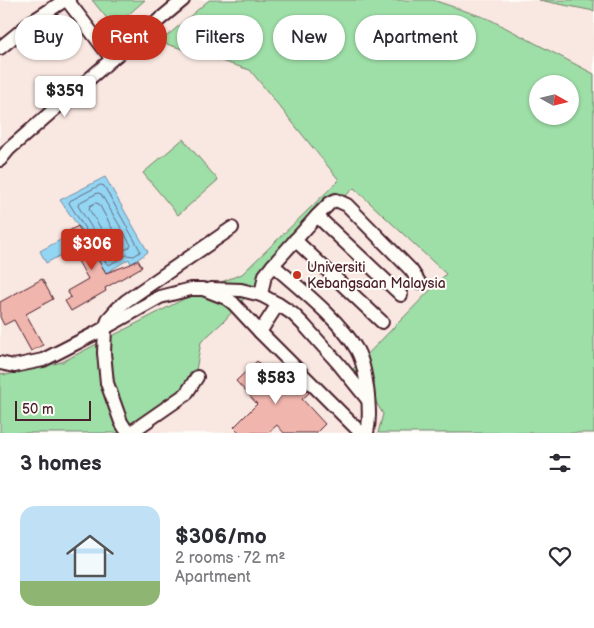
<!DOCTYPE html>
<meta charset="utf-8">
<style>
:root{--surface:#fff;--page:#f7f7f7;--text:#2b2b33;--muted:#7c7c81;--accent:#c8321e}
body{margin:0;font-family:"Balsamiq Sans",sans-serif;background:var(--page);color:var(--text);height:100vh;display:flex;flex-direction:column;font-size:19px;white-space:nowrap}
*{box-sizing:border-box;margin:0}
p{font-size:16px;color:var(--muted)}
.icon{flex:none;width:28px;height:28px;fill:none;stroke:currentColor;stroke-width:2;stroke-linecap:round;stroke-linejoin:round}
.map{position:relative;height:433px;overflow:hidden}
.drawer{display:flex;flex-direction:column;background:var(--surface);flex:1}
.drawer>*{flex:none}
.banner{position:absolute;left:15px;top:15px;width:565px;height:45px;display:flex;gap:10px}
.needle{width:32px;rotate:98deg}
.tools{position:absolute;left:529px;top:75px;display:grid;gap:10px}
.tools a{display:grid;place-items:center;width:50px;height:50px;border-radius:50%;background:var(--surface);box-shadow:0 1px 4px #0004;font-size:25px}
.scale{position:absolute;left:15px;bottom:12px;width:76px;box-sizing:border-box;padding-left:5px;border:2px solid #4a1f2b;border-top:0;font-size:14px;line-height:18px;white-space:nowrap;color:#4a1f2b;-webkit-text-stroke:4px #fdfcf7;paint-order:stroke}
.price{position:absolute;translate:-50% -42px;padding:0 11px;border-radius:5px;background:#fff;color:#222;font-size:16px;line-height:32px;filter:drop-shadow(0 1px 2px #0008)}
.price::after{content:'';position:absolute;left:50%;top:30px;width:15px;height:11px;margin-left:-8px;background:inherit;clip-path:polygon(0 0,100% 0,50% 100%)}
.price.on{background:var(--accent);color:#fff}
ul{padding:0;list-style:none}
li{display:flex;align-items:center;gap:15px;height:125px;padding:0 20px}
li span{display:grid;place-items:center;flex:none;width:140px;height:100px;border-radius:15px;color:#555}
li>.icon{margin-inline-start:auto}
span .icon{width:60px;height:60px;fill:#fffc;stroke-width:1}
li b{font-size:21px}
h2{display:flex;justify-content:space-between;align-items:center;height:60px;padding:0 20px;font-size:21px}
.chip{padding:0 18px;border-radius:22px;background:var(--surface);box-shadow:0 1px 4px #0004;font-size:18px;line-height:45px}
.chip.on{background:var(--accent);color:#fff}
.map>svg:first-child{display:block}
</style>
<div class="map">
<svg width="594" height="433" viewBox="0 0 594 433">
<rect width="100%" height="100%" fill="#fdfcf7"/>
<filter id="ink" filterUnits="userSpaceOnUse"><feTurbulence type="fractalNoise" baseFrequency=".02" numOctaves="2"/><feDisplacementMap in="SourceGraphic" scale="10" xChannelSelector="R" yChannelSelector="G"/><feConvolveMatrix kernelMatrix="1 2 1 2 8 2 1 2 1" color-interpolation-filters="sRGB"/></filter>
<g filter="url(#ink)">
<path fill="#f9e7e1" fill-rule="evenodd" d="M0 0H594V433H0ZM538 84H570V116H538Z"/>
<g fill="#9edea7" stroke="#747e69" fill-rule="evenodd">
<polygon points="92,0 145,0 114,27"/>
<path d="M209 0H433L489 19 594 74V433H378L383 414 361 377 353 369 446 274 354 188 297 240 224 321 201 342 194 382 138 433H0V373L6 375 62 362 203 289 242 274 339 180 250 70 160 42ZM538 84H570V116H538Z"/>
<polygon points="539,0 594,0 594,11"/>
<polygon points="183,139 218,180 178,215 143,173"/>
</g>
<g fill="#93d6f4" stroke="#768da4">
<polygon points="105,177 148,252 131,264 129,259 106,273 78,226 60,200"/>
<polygon points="64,238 71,250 46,263 40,251"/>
</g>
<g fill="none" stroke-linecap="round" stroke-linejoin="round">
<g stroke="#67687b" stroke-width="1">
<polygon points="101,185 104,186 140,250 140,252 134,256 126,255 109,265 107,264 69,203 70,201"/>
<polygon points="98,193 101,194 131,245 129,248 123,250 111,257 109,255 78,206 79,203"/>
<polygon points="96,203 99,204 119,241 119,243 114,246 111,245 89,209 90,206"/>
</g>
</g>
<g fill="#f0b5ad" stroke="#4a1f2b">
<polygon points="78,226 106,273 131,264 138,260 142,267 105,288 106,291 71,311 65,301 71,297 67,291 88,279 63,234"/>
<polygon points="42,279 53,299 26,314 43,345 31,351 14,320 4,325 0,317 0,302"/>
<polygon points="257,361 280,385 291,374 309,393 302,399 325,424 316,433 284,433 277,425 268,433 240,433 234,427 257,404 236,381"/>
</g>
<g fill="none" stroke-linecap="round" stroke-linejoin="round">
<defs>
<g id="minor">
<polyline points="67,0 112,59"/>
<polyline points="0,48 33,21 65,0"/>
<polyline points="0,160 9,149 112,59 183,0"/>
<polyline points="317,216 401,295"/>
<polyline points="295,240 382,322"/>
<path d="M273 265C299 288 340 320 357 350 364 363 366 380 368 395 369 408 370 420 367 433"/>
<polyline points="211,289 241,290 261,295 278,304"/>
<polyline points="261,295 265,275 273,265 317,216 330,203 336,200 347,205 411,270 419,282"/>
<polyline points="260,332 278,304 293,314 305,326 338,363 368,400"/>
<polyline points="0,363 14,366 43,360 94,334 160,297 191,289 203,289 226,298 233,303 260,332 361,433"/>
<polyline points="128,433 121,422 107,383 104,353 105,328 109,318 117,309 126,301 232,228"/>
<polyline points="130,433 186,394 197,377"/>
</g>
</defs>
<use href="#minor" stroke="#4a1f2b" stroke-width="16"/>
<use href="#minor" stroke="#fdfcf7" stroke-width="12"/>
</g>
</g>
<circle fill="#c8321e" stroke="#fdfcf7" stroke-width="2" cx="297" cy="275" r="5"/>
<g text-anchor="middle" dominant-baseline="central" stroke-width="4" stroke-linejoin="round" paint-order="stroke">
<g font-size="14" fill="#4a1f2b" stroke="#fdfcf7" text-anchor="start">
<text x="307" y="267">Universiti<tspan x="307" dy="16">Kebangsaan Malaysia</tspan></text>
</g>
</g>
</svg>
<div class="tools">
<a><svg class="needle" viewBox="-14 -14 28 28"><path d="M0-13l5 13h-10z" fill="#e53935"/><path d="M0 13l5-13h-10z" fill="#7c7c81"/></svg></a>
</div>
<div class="scale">50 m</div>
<b class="price" style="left:65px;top:118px">$359</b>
<b class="price on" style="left:92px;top:271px">$306</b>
<b class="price" style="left:276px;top:405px">$583</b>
<div class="banner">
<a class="chip">Buy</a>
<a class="chip on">Rent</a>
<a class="chip">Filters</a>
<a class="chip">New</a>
<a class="chip">Apartment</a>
</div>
</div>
<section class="drawer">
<h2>3 homes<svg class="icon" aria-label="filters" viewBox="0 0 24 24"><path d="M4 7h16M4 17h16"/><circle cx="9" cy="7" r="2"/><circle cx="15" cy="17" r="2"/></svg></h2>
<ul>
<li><span style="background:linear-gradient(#bfe0f5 75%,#8fb573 0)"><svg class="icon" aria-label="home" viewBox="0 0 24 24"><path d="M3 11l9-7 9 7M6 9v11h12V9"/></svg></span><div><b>$306/mo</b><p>2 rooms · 72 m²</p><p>Apartment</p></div><svg class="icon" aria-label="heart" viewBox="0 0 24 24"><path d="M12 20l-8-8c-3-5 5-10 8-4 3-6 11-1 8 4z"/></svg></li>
</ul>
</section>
